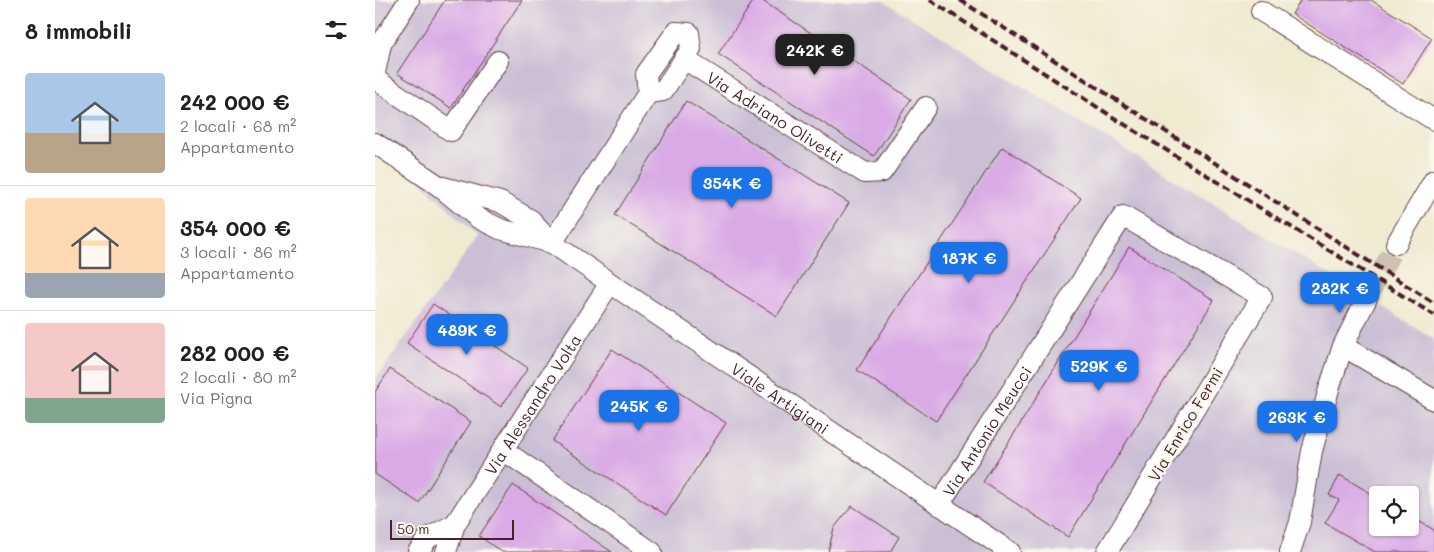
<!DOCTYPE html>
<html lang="it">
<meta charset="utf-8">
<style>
:root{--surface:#fff;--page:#f6f6f6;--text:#202124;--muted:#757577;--line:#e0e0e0;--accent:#1a73e8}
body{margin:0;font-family:Mali,sans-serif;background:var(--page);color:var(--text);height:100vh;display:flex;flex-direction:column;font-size:19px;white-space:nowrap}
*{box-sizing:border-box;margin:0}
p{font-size:16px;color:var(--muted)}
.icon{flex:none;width:28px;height:28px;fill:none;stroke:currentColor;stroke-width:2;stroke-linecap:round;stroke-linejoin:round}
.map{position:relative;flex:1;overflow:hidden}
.drawer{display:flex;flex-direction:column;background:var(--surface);width:375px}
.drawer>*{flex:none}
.controls{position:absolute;left:994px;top:486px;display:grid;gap:10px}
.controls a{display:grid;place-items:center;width:50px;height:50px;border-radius:5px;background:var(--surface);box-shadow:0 1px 4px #0004;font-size:25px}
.scale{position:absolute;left:15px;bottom:12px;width:124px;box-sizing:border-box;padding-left:5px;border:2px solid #4a1f2b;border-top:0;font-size:14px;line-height:18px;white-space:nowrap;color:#4a1f2b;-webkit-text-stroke:4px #fbf7ec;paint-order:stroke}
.price{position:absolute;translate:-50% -42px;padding:0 11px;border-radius:10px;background:var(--accent);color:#fff;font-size:16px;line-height:32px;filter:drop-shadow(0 1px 2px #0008)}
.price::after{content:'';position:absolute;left:50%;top:30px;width:15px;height:11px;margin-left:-8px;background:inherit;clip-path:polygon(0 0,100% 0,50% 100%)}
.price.current{background:#222;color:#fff}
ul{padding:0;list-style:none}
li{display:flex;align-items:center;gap:15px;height:125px;padding:0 25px}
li+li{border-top:1px solid var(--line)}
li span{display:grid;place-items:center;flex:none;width:140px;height:100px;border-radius:5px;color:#555}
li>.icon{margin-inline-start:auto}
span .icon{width:60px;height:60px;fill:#fffc;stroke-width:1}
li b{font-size:21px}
h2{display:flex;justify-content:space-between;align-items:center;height:60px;padding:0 25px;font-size:21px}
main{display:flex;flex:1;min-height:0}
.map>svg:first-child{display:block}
</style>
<main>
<section class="drawer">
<h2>8 immobili<svg class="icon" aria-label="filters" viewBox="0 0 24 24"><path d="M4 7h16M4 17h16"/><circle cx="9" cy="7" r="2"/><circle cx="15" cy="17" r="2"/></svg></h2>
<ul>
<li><span style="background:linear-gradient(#a9c7e8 60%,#b9a48a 0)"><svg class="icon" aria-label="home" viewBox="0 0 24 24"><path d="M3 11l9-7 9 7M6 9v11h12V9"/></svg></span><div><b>242 000 €</b><p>2 locali · 68 m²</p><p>Appartamento</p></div></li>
<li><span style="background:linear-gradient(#ffd9b3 75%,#9aa5b1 0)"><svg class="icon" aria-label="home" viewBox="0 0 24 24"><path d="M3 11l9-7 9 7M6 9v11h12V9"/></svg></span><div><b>354 000 €</b><p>3 locali · 86 m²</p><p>Appartamento</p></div></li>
<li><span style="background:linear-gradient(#f6c9c9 75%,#7fa58c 0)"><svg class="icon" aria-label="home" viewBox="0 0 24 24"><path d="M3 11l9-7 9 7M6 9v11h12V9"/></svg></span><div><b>282 000 €</b><p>2 locali · 80 m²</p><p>Via Pigna</p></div></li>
</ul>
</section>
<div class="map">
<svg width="1059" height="552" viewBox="0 0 1059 552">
<rect width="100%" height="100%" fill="#fbf7ec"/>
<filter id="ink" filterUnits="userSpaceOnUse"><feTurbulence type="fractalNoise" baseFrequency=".02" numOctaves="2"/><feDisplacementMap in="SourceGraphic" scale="10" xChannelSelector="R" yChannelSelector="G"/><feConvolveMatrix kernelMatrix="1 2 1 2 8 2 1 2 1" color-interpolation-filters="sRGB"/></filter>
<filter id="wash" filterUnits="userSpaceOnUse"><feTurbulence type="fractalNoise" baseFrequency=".0096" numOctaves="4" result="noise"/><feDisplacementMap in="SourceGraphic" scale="20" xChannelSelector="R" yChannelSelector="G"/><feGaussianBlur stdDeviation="1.12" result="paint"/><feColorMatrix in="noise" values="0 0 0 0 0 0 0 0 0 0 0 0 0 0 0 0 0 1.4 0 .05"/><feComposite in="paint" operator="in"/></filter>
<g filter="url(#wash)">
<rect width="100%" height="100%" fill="#efead0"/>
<path fill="#cbbfd5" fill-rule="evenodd" d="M0 0H507L1059 339V552H0V380L103 236 0 139ZM1002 495H1035V528H1002Z"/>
<g id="blocks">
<g fill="#d9aae6">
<polygon points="70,0 147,0 76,108 22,73"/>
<polygon points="379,0 386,0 536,99 499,156 343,54"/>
<polygon points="926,0 996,0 1057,38 1028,84 917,14"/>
<polygon points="311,101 474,203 402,316 240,215"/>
<polygon points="627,147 706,198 561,421 482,370"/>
<polygon points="754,247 839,300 693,537 608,482 644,426"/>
<polygon points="58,304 153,368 126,407 32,343"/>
<polygon points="237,349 351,423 291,515 177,441"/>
<polygon points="15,369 96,422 44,503 0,474 0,392"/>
<polygon points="965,475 1002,497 1002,528 1035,528 1035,516 1059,530 1059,552 1000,552 950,523 964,500 954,495"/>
<polygon points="138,485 237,552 127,552 104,536"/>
<polygon points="477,506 524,537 515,552 453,552 459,528"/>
</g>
</g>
</g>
<g filter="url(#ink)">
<use href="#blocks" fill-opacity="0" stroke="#633d44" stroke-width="1"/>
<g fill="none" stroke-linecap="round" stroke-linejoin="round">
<polyline stroke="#cec1af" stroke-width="20" stroke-dasharray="20 10" stroke-linecap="butt" points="992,298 1021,244"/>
<defs>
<g id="minor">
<polyline points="886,11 1059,120"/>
<polygon points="301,32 314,33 316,49 288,91 273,93 271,74"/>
<polyline points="0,43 6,44 34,0"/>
<path id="s1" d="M309 59 490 173 507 172 551 107"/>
<polyline points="0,73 6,44"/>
<polyline points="0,79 76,131 123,61"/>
<polyline points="0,143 64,186 103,218 125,229 177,243"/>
<path id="s2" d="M64 186 125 202 156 220 177 243 235 283 635 552"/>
<polyline points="177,243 273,93"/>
<polyline points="1021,244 1059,180"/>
<polyline points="968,346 1059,400"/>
<polyline points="128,450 277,552"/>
<path id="s3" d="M564 505 748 216 887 297 732 552"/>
<polyline points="43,552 53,538 80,524"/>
<path id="s4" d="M71 552 80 524 235 283"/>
<polyline points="915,552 925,522 937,451 954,389 968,346 992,298"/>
</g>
</defs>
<use href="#minor" stroke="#633d44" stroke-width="22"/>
<use href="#minor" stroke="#fff" stroke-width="20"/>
<g stroke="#4a1f2b" stroke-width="4" stroke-dasharray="8 4" stroke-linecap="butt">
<polyline points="555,0 744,121 1059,315"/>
<polyline points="585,0 1059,303"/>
</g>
</g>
</g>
<g text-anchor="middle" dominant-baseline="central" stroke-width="5" stroke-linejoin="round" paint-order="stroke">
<g font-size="16" fill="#4a1f2b" stroke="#fbf7ec">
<text stroke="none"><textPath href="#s1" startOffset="108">Via Adriano Olivetti</textPath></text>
<text stroke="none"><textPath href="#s2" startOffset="406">Viale Artigiani</textPath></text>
<text stroke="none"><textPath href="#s4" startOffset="172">Via Alessandro Volta</textPath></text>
<text transform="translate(810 424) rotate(-59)">Via Enrico Fermi</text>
<text stroke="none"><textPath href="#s3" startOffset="88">Via Antonio Meucci</textPath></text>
</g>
</g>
</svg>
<div class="controls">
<a><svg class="icon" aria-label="locate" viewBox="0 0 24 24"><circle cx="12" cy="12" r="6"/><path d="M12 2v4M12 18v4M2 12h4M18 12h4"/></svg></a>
</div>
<div class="scale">50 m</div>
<b class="price current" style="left:440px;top:76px">242K €</b>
<b class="price" style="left:357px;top:209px">354K €</b>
<b class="price" style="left:594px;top:284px">187K €</b>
<b class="price" style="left:965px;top:314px">282K €</b>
<b class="price" style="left:92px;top:356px">489K €</b>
<b class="price" style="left:724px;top:392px">529K €</b>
<b class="price" style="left:264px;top:432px">245K €</b>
<b class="price" style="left:922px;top:443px">263K €</b>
</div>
</main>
